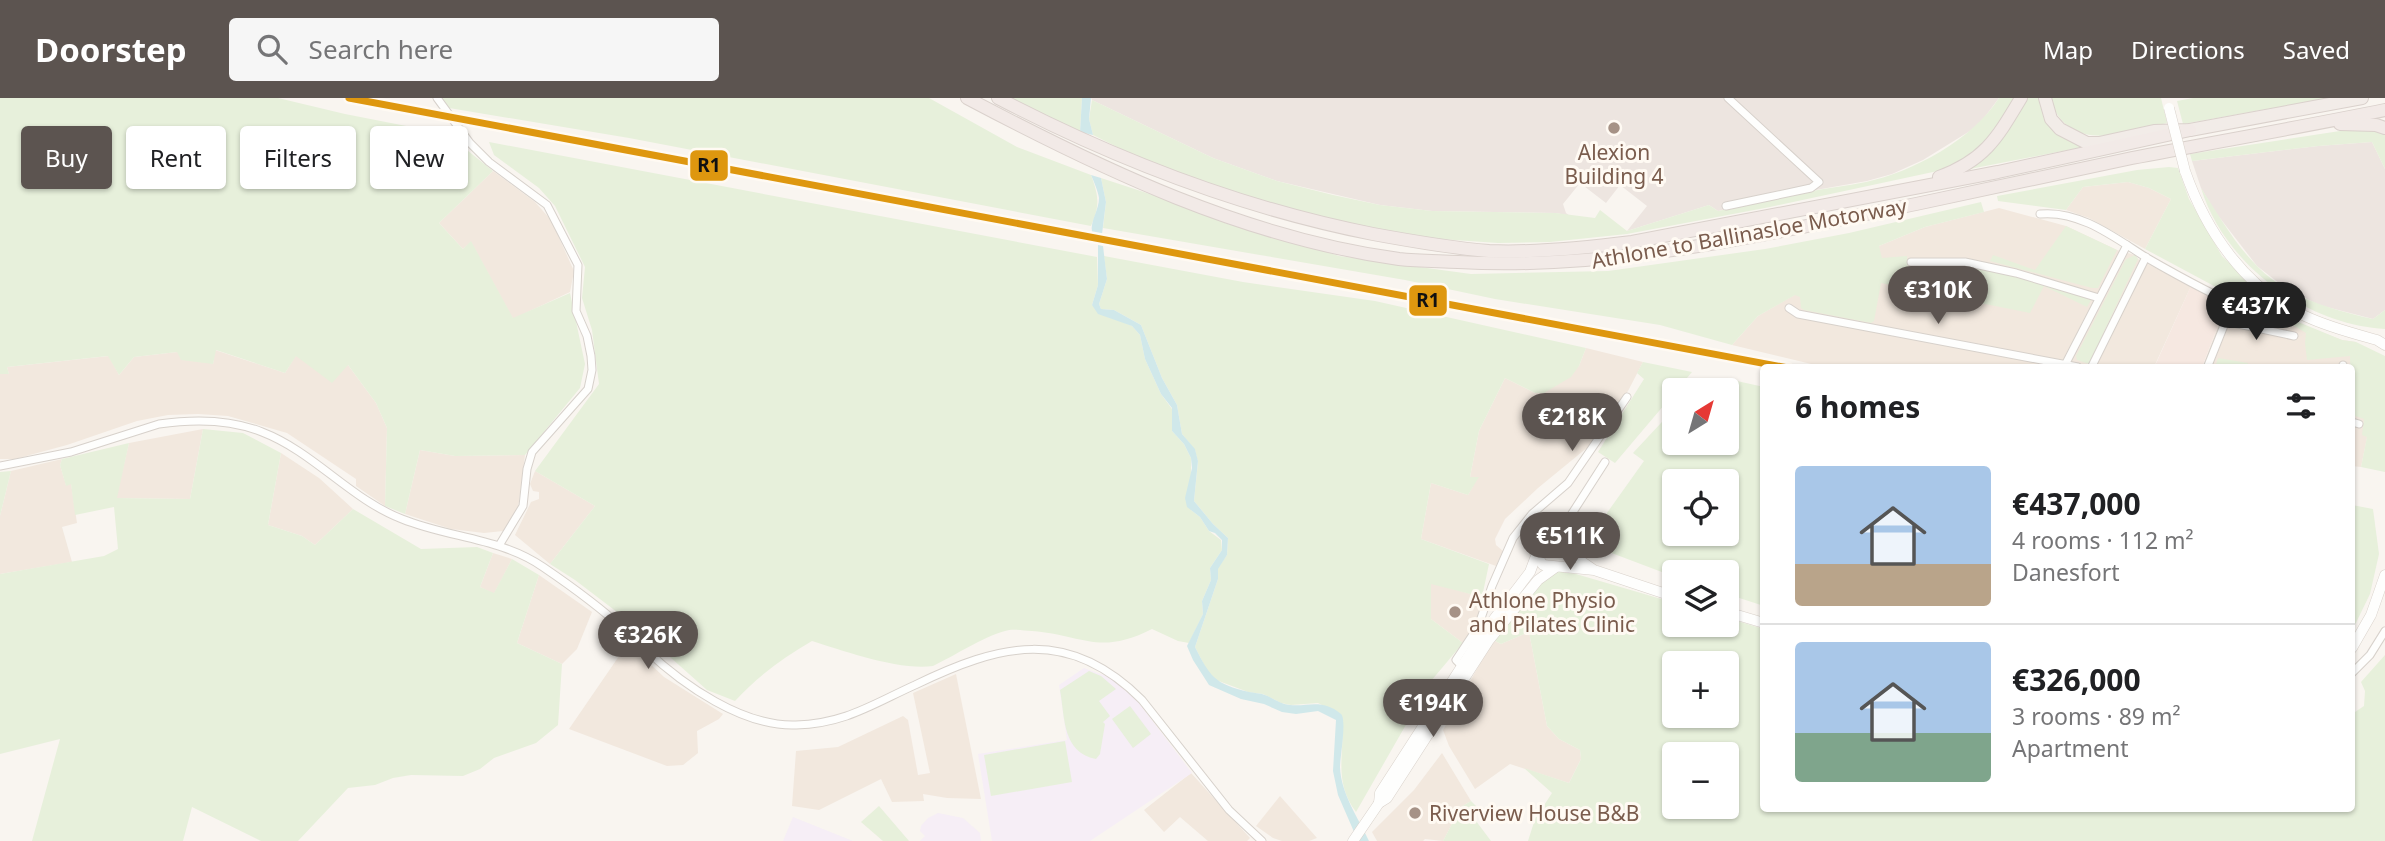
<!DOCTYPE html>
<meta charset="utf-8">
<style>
:root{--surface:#fff;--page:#f6f6f6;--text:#202124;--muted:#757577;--line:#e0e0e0;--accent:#5c5450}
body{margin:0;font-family:"Noto Sans",sans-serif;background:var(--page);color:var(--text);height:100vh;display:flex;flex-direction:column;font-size:26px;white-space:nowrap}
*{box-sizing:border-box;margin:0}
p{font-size:23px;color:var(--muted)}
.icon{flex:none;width:38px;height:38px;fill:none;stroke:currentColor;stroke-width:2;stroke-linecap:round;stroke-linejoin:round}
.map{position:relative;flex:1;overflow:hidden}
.details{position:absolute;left:1760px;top:266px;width:595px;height:448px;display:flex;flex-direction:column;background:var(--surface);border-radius:7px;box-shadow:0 2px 5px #0004}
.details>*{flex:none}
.guide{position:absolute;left:21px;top:28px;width:665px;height:63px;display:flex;gap:14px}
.needle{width:46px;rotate:37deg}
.buttons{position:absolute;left:1662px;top:280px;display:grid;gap:14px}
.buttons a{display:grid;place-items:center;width:77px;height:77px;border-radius:7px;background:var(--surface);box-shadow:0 2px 5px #0004;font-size:35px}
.price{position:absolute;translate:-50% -60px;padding:0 16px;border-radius:24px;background:var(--accent);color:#fff;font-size:23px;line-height:46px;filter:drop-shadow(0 2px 4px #0008)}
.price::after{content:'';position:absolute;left:50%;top:42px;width:21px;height:16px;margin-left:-10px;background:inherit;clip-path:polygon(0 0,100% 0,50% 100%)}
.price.on{background:#222;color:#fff}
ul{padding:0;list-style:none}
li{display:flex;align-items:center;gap:21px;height:175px;padding:0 35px}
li+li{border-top:2px solid var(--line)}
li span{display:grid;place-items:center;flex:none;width:196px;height:140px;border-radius:7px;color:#555}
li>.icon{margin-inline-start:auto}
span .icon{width:84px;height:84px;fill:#fffc;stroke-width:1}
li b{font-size:30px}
h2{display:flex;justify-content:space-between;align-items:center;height:84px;padding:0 35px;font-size:30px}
.pill{padding:0 24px;border-radius:7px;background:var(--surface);box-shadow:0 2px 5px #0004;font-size:24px;line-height:63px}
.pill.on{background:var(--accent);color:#fff}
header{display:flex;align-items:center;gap:42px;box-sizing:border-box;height:98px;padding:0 35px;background:var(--accent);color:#fff}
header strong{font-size:33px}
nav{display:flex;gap:38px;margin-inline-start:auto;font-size:24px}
.search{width:490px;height:63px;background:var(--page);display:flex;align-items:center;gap:18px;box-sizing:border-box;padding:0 24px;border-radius:7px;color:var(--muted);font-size:26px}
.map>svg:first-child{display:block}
</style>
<header>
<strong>Doorstep</strong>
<div class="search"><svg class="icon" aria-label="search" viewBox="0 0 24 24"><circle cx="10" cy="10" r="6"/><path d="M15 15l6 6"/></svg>Search here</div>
<nav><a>Map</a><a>Directions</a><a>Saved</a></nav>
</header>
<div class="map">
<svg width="2385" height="743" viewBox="0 0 2385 743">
<rect width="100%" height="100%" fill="#f9f5f0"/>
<g fill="#f2e8de">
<polygon points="493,73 535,104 551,122 574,173 570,194 513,221 471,144 463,151 439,125"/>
<polygon points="2128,84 2149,90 2171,101 2145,151 2089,120 2066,112 2083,89"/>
<polygon points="1999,110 2066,128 2117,152 2135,157 2138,161 2191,188 2154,269 1828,270 1732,247 1758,218 1879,148 1925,129"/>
<polygon points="2226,207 2253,221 2285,220 2342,242 2356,244 2368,335 2361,369 2352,368 2352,270 2202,270"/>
<polygon points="1586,250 1643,264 1628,293 1588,349 1538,390 1505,421 1495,441 1496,447 1503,453 1496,468 1421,441 1431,385 1468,397 1478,379 1470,379 1479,333 1505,280 1535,295 1579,268"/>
<polygon points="215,252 285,275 296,257 348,267 376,305 387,330 385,408 356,388 356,381 287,335 228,318 198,316 168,317 137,323 67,347 15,361 0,361 0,276 9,276 7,269 109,258 119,277 134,259 177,254 213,266"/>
<polygon points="203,331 190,401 116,400 129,345"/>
<polygon points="420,352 455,358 525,357 518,411 503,433 484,435 451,431 405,416"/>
<polygon points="281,355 319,380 353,411 315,447 302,438 268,427"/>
<polygon points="62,361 60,367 66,387 71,385 77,425 62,429 72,464 0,476 0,418 11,373"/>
<polygon points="535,373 595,408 550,466 515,437 531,404 539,401 539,394 533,393 530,386"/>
<polygon points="493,455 512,461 494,496 480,489"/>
<polygon points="539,477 592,514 577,551 562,566 517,545"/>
<polygon points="1431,485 1482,499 1478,521 1463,545 1431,521"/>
<polygon points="1529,534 1547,628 1559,641 1580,652 1581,661 1569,685 1510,666 1475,691 1449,648 1443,632 1493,542 1501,546"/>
<polygon points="628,545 664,579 723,616 719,621 697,633 698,655 683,667 667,668 569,631"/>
<polygon points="956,576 981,701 947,700 923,696 924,703 892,704 881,681 819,712 792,708 796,653 838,649 903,618 908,622 918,677 930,675 913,595"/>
<polygon points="1442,655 1471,703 1449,716 1454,722 1443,743 1425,741 1423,743 1377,743 1372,734 1414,692"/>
<polygon points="1191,675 1250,740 1247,743 1208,743 1180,719 1164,734 1144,712"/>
<polygon points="1280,698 1317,740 1309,743 1282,743 1273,740 1256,728"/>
</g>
<polygon fill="#f6e8e1" points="2191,188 2226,207 2202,269 2154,270"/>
<g fill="#ede5e0">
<polygon points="1091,0 1999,0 1978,28 1923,62 1892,76 1867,83 1810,93 1718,113 1709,107 1627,133 1647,108 1620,87 1606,105 1580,85 1563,106 1566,115 1570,118 1556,115 1432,113 1380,107 1277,83 1213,60 1092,2"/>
<polygon points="2372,44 2385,71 2385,212 2373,221 2319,207 2284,189 2257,168 2216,115 2201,90 2192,63 2318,48"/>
</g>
<g fill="#f6eef6">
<polygon points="1084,570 1109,579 1135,600 1192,675 1090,743 992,743 978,656 1067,642 1059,587"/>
<polygon points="938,715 963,720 980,735 981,743 920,743 925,738 920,733 921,728 928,720"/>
<polygon points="793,719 853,743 783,743"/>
</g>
<g fill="#e7f0db" fill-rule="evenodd">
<polygon points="0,0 278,0 345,16 447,36 493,73 439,125 463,151 471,143 513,220 570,195 585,266 580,290 525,357 455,358 420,352 405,416 385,408 387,330 376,305 348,267 332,285 296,258 285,275 216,252 213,266 181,262 177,254 134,259 119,277 108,258 7,269 9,276 0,276"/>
<path d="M442 0H929L1017 49 1091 77C1099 99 1100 107 1091 128L629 40 449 10Z"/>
<polygon points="1006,0 1082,0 1080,34"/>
<path d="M1999 0H2016L1977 54 1947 71 1770 109 1627 136 1550 144 1498 145 1425 140 1374 132 1242 98 1141 61 1093 37 1089 21 1092 2 1213 60 1277 83 1333 97 1380 107 1432 113 1556 115 1595 120 1600 112 1627 133 1709 107 1718 113C1748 107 1777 100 1807 94 1827 90 1846 88 1866 84 1913 74 1973 41 1999 0Z"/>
<polygon points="2024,0 2041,0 2041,6 2088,48 1970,71"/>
<path d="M2049 0H2161L2167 25C2122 35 2070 57 2049 0Z"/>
<polygon points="2193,0 2329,0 2183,26 2177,3"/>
<polygon points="2366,29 2385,36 2385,71 2372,44 2318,48 2192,63 2190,56"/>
<path d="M489 44 1097 159 1098 187 1092 207 1132 228 1140 237 1145 261 1161 296 1172 311V333L1184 346 1191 360V412L1200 419 1209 433 1221 442 1222 452 1210 470 1211 482 1202 503 1203 516 1189 545 1178 543 1152 531C1099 558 1083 537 1032 533 1024 533 1013 530 1005 533 983 539 954 558 933 568 900 573 844 553 812 543 783 560 758 578 735 603L707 592 634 527 575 482 550 466 595 408 535 373 599 286 592 232 582 200 585 169 555 108 539 90 494 57Z"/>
<polygon points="2169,69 2178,70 2189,101 2222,158 2267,201 2263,210 2257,211 2145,151 2171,101 2149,90 2128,84 2083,89 2066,112 1998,103 1997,98 2137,72"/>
<polygon points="1101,80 1339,158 1471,176 1608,173 1765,151 1849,135 1981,104 1984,114 1925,129 1879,148 1882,160 1907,158 1908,173 1919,173 1921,167 1964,167 2005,175 2091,202 2087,209 2044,188 2030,215 1881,185 1874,223 1871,225 1804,212 1801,210 1800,199 1795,197 1758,218 1732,247 1660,227 1495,201 1405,182 1103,130 1106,104"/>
<path d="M2201 90C2218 116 2234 145 2257 168 2288 200 2331 211 2373 221L2385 212V231C2306 227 2224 166 2201 90Z"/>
<polygon points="2066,128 2117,152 2098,190 2092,190 1990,163 1993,157 2035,172"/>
<polygon points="2135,157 2138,161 2089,266 2077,262 2076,258 2126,161"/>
<path d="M1104 158 1243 184 1375 203 1586 250 1579 268 1571 279 1544 295H1535L1505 280 1479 333 1470 379H1479L1468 397 1431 385 1421 441 1489 466 1482 499 1431 486V521L1463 545 1431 583 1356 714C1331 680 1347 653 1341 617L1318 605 1291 607 1281 605 1263 596 1248 594 1216 582 1208 575 1195 549 1218 481 1217 471 1227 457 1228 440 1213 426 1194 403 1198 364 1195 352 1182 336 1177 307 1162 280 1141 227 1114 212 1101 211 1099 206 1107 181Z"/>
<polygon points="2238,215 2257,221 2282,219 2291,221 2342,242 2356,244 2385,258 2385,374 2361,369 2367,339 2362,337 2364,321 2352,317 2350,258 2307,262 2305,245 2306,235 2293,227 2285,225 2278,231 2244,223 2233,218"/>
<polygon points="2218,260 2248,265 2247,269 2215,269"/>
<polygon points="1643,264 1692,274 1615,365 1598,354 1644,281 1637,275"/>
<path d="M1737 283 1764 289V508L1727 496V474H1675V479L1601 451 1592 436 1644 363 1633 355 1675 310V345H1727V292H1692L1707 285ZM1675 383H1727V436H1675Z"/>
<polygon points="203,331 243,335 281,355 268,427 302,438 315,447 353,411 421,451 477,449 493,455 480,489 494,495 512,461 539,477 517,545 562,566 558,627 536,645 494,660 480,671 463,678 411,677 393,680 375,687 348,690 298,743 261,743 192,709 183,743 32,743 60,641 0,656 0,476 104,458 118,451 114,409 75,417 71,386 66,388 60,367 62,361 129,345 117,400 190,401"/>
<polygon points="11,373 0,418 0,374"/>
<polygon points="2352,407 2373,411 2379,456 2370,496 2352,533"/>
<path d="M1555 473 1576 476 1675 505V527H1727V520L1764 531V710H2352V616L2364 608 2365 593 2361 584 2385 557V743H1528L1535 721 1552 695 1524 670 1569 685 1581 661 1580 652 1559 641 1547 628 1529 534 1501 546 1493 542 1534 490ZM1675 565H1727V618H1675ZM1675 656H1727V709H1675Z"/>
<path d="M1089 573 1101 578 1116 591 1099 603 1110 618 1103 624 1105 626 1100 656 1096 661C1062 654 1065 620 1060 592Z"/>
<polygon points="1130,608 1151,636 1133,650 1112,621"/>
<polygon points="1065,643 1072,684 991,698 984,657"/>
<polygon points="1471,703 1480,712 1473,719 1491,743 1443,743 1454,722 1449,716"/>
<polygon points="879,708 909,743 883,743 861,724"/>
</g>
<g fill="#d0e8ea">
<polygon points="1082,0 1091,0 1089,21 1093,37 1080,34"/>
<path d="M1091 77 1101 80 1106 104 1102 136 1092 134C1090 123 1099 112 1099 100 1098 93 1094 84 1091 77Z"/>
<path d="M1098 147 1103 148 1107 181 1099 206 1101 211 1114 212 1141 227 1162 280 1177 307 1182 336 1195 351 1198 363 1194 403 1213 426 1228 440 1227 457 1218 471V481L1195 549C1210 579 1215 586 1249 594 1254 595 1260 595 1265 597 1273 600 1280 606 1290 607 1308 609 1322 600 1341 616 1347 622 1340 659 1340 669 1341 696 1358 719 1369 743H1358L1338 697 1333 673 1336 622 1318 613 1296 616 1282 614 1264 606 1241 601 1209 587 1193 562 1187 548 1203 516 1202 503 1211 482 1210 470 1222 452V442L1215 435 1209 433 1200 419 1187 409 1185 400 1192 370 1191 360 1184 346 1172 333V310L1161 296 1145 261 1140 237 1132 228 1098 216 1092 207 1098 187Z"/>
</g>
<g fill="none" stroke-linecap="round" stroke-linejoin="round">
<defs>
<g id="minor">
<polyline points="437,0 470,45 489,64 547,107 578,167 576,213 587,238 591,258 592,272 588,291 532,354 527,371 523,408 500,446"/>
<polyline points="1726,108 1811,90 1819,84 1728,0"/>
<path d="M2040 116C2080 112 2115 140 2147 160 2180 179 2217 199 2252 214L2263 215 2281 204"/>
<polyline points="1911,164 1965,164 2016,175 2099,200"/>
<polyline points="1789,210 1798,216 2078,269"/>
<polyline points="2224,223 2294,238"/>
<polyline points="2065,267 2127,147"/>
<polyline points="2343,267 2343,270"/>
<polyline points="2091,270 2146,159"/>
<polyline points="2207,270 2233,205"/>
<polyline points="2352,324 2359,326"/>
<path d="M0 368 71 354 159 326C193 321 230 321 262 334 314 354 350 401 402 421 449 440 501 440 543 469 571 488 601 510 626 533 633 539 639 546 646 552 683 587 743 629 796 627 844 626 873 606 915 587 1000 546 1068 528 1142 602L1229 712 1262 743"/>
<polyline points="1551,434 1571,417 1605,364"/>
<polyline points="1568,444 1571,418"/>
<polyline points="1462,568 1456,562 1478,529 1492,488 1513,440 1532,416 1568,385 1627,299"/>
<polyline points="2352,575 2370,557 2385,533"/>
</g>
<g id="secondary">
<path d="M2185 73C2206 133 2245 191 2305 218 2328 229 2352 235 2377 242L2385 247"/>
<polyline points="1594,472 1543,467 1535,455 1537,442 1546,435 1561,436 1581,463 1594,472 1675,499"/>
<polyline points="1727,514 1764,525"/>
<polyline points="2352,550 2371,517 2385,477"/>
<polyline points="1379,705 1380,695 1484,534 1530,474 1536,458"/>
<polyline points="1353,743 1379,705 1387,700 1489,542 1538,482 1556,469"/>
</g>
<polyline id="trunk" points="2045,0 2051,21 2060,31 2087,45 2099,45 2154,33 2190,32 2362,0"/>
<g id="motorway">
<path d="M967 0C1103 72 1245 140 1399 161 1418 163 1438 163 1458 164 1613 173 1765 136 1916 106 1988 91 2060 75 2132 60 2216 44 2301 29 2385 12"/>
<path d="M998 0C1117 62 1241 110 1373 136 1411 143 1450 150 1489 153 1537 155 1585 150 1632 144L1998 74 2190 32"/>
<polyline points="2340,26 2376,27 2385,30"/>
<path d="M1939 79C1985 62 1997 40 2021 0"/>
</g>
</defs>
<use href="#minor" stroke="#d7d1cb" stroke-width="9"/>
<use href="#secondary" stroke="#d9d2cb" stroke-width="11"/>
<use href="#trunk" stroke="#dad1cc" stroke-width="14"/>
<use href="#motorway" stroke="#dad1cc" stroke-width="14"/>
<use href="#minor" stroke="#fefefd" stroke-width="7"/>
<use href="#secondary" stroke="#fefefd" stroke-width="10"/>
<use href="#trunk" stroke="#f2ece8" stroke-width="12"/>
<use href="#motorway" stroke="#f2eae7" stroke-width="12"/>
<defs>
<polyline id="secondary-bridge" points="2169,10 2185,73"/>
</defs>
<use href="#secondary-bridge" stroke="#d9d2cb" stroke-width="11" stroke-linecap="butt"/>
<use href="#secondary-bridge" stroke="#fefefd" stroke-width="10"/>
<defs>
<polyline id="rail-1" points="349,0 1788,270"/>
</defs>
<use href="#rail-1" stroke="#fffaf3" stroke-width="12"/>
<use href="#rail-1" stroke="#de970f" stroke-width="7"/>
</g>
<g fill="#a69286" stroke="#fffaf3" stroke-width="2.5">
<circle cx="1614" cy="30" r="7"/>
<circle cx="1455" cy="514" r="7"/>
<circle cx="1415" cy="715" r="7"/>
</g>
<g text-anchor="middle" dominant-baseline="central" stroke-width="6" stroke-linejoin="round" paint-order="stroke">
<g font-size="21" fill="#7a5c4d" stroke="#fffaf3" text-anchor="start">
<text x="1614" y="54" text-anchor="middle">Alexion<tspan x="1614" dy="24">Building 4</tspan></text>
<text x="1469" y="502">Athlone Physio<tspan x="1469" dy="24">and Pilates Clinic</tspan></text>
<text x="1429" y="715">Riverview House B&amp;B</text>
</g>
<g font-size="21" fill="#7a5c4d" stroke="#fffaf3">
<text transform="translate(1749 135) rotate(-10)">Athlone to Ballinasloe Motorway</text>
</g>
</g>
<g stroke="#fffaf3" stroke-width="2.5">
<rect x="689" y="51" width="40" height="33" rx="7" fill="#de970f"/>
<rect x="1408" y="186" width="40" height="33" rx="7" fill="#de970f"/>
</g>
<g font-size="19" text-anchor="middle" font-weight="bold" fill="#111">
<text x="709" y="74">R1</text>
<text x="1428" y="209">R1</text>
</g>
</svg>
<div class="buttons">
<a><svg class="needle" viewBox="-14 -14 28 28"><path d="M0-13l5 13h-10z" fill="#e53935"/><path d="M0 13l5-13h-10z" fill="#757577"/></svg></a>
<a><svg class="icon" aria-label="locate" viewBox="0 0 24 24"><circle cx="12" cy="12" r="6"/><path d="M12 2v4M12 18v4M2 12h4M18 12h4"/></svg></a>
<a><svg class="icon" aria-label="layers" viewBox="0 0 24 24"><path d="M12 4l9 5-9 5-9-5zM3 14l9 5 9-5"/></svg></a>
<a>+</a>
<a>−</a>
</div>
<b class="price" style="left:1938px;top:228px">€310K</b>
<b class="price on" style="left:2256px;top:244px">€437K</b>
<b class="price" style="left:1572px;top:355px">€218K</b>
<b class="price" style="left:1570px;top:474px">€511K</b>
<b class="price" style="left:648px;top:573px">€326K</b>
<b class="price" style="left:1433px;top:641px">€194K</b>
<div class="guide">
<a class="pill on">Buy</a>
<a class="pill">Rent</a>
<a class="pill">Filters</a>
<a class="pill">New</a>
</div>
<section class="details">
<h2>6 homes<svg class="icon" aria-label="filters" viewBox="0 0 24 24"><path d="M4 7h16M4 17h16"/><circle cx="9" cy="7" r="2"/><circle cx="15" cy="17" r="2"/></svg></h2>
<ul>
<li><span style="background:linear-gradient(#a9c7e8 70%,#b9a48a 0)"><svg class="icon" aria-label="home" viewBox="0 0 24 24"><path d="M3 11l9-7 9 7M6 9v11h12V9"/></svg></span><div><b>€437,000</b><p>4 rooms · 112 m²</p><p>Danesfort</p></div></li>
<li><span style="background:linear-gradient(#a9c7e8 65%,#7fa58c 0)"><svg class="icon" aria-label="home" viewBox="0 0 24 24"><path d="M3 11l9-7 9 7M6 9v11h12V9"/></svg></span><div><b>€326,000</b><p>3 rooms · 89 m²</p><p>Apartment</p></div></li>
</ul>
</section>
</div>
